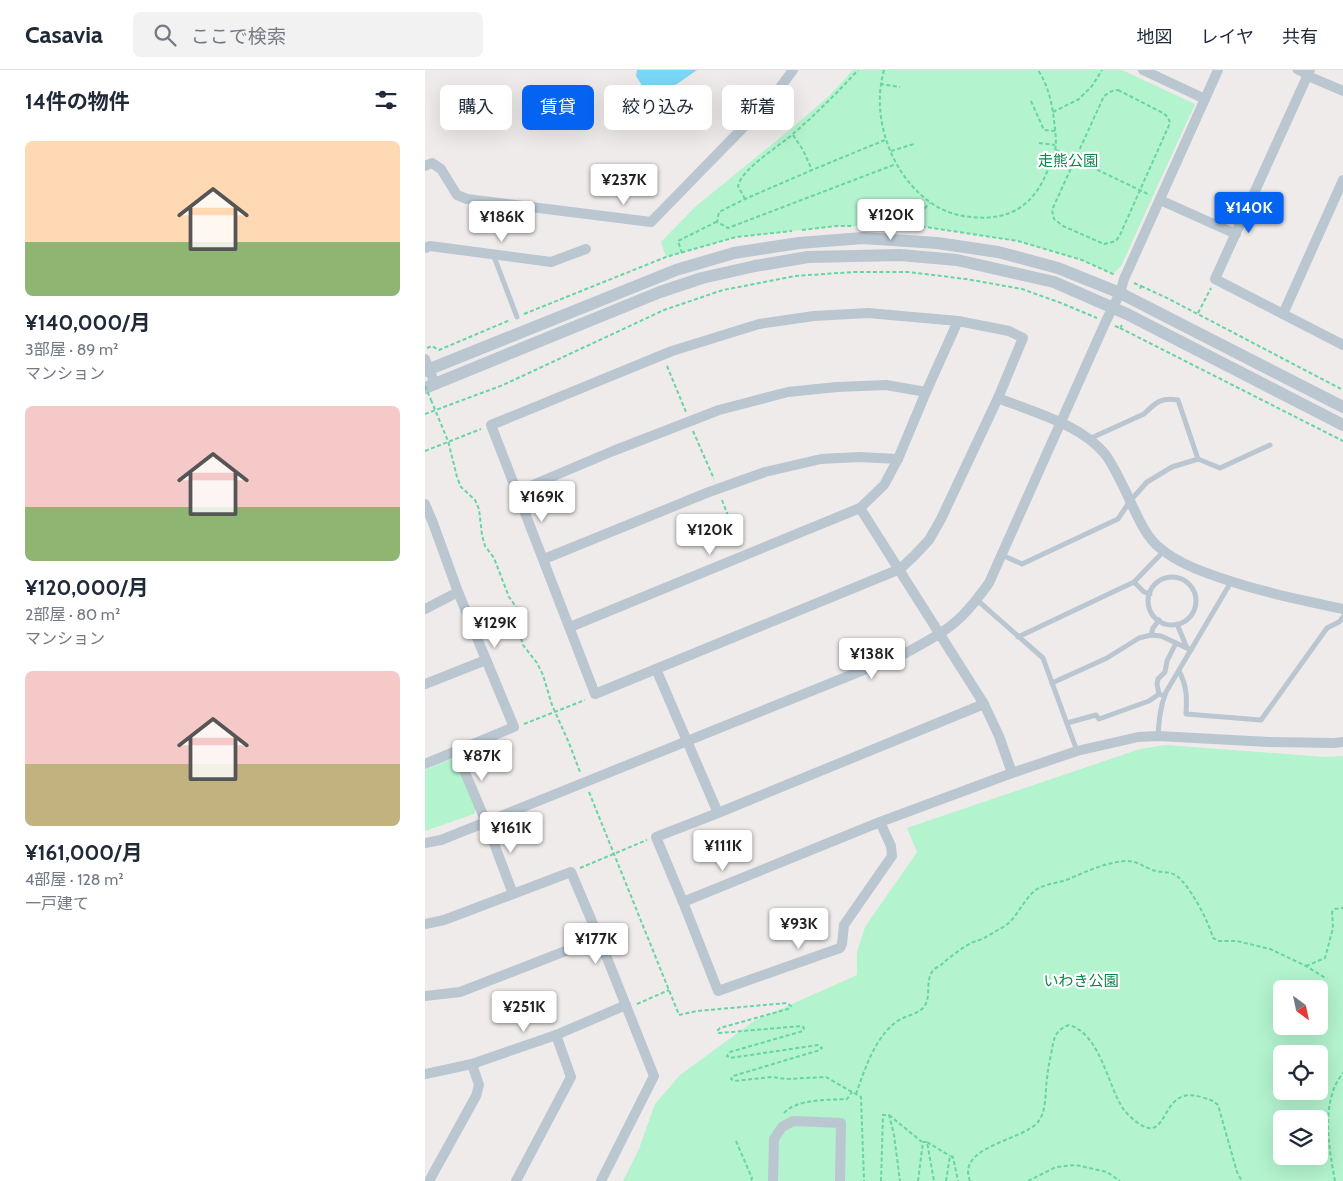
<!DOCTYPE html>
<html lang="ja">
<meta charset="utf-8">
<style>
:root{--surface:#fff;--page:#f2f2f3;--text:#1f2937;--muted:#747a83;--line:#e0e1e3;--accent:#0463f0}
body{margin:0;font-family:Cabin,"Noto Sans JP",sans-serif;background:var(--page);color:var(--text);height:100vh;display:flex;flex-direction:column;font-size:19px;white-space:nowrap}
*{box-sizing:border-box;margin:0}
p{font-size:16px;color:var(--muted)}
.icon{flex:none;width:28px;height:28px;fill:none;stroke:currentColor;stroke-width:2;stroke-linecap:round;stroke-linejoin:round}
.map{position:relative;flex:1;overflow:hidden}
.side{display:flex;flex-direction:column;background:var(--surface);width:425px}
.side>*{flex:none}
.top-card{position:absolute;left:15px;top:15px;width:475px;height:45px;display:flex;gap:10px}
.needle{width:32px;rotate:147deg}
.fabs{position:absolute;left:848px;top:910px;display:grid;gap:10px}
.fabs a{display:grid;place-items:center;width:55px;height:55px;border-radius:8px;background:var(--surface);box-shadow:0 5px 20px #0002;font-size:25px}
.price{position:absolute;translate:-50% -42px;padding:0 11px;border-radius:5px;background:#fff;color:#222;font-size:16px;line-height:32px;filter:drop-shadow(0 1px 2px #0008)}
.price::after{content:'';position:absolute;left:50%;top:30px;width:15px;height:11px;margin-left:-8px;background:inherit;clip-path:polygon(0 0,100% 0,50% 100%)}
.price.on{background:var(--accent);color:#fff}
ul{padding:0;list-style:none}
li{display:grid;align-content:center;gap:10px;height:265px;padding:0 25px}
li span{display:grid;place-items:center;height:155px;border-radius:8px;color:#555}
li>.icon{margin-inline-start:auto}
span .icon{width:90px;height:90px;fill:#fffc;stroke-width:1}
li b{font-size:21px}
h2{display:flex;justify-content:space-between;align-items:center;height:60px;padding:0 25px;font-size:21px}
.pill{padding:0 18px;border-radius:8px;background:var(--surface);box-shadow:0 5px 20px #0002;font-size:18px;line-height:45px}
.pill.on{background:var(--accent);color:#fff}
header{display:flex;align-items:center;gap:30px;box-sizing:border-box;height:70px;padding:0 25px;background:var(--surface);border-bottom:1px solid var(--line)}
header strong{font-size:24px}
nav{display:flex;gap:28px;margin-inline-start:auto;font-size:18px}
.search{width:350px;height:45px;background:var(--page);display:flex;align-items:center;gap:12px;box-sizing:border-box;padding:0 18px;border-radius:8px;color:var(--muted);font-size:19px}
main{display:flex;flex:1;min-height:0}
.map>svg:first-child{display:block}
</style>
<header>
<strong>Casavia</strong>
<div class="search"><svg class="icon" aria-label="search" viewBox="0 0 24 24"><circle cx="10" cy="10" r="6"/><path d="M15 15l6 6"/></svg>ここで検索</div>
<nav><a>地図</a><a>レイヤ</a><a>共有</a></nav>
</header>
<main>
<section class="side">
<h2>14件の物件<svg class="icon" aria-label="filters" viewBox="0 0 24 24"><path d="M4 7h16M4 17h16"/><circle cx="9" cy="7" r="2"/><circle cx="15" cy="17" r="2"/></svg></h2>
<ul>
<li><span style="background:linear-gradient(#ffd9b3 65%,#8fb573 0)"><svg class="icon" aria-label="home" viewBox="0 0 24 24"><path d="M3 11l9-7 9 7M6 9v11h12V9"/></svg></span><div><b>¥140,000/月</b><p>3部屋 · 89 m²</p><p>マンション</p></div></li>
<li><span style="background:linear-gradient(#f6c9c9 65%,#8fb573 0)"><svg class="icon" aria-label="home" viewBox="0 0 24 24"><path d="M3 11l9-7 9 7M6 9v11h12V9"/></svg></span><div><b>¥120,000/月</b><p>2部屋 · 80 m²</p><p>マンション</p></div></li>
<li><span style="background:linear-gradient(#f6c9c9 60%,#c2b280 0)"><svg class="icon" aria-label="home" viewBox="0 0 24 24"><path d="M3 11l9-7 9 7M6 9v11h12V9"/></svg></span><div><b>¥161,000/月</b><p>4部屋 · 128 m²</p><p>一戸建て</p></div></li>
</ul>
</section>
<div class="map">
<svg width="918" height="1111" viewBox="0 0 918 1111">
<rect width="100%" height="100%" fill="#efebeb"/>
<g fill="#b3f3ce" fill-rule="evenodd">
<polygon points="428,0 697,0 770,34 696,196 688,204 657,190 593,171 494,156 412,156 311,167 241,187 236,172 270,137 367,58 405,25"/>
<path d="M741 675 900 687 918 686V1111H198L214 1079 230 1034 255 1005 329 951 432 905V882L440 857 492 782 482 758 715 679ZM856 919H894V956H856ZM856 984H894V1021H856ZM856 1049H894V1086H856Z"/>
<polygon points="26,689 32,692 51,740 49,744 0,761 0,700"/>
</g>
<polygon fill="#7ad8f6" points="212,0 272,0 252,14 230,23 218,17 211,6"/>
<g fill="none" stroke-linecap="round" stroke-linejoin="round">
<g stroke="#67d5a3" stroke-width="2" stroke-dasharray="4 2.5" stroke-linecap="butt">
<path d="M459 0C451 29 455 58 467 85 476 104 488 120 505 132 517 141 532 146 547 147 584 151 608 136 622 102 625 95 629 88 630 81 632 71 630 60 629 50 627 33 623 15 613 0"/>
<polyline points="455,14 475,17"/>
<polygon points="693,20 738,43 743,47 745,53 695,165 691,171 679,174 638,156 629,149 627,140 679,26 687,21"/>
<polyline points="606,31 619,60 630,61"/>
<polyline points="628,42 654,29 667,16 677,0"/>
<polyline points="368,65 378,80 387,100"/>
<polyline points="460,70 387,100 320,129 294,142 292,152 303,158 471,94"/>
<polyline points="614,73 630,75"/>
<polyline points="631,80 725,125"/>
<polyline points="466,81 489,74"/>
<path d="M320 129 313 116C317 98 355 76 369 63 392 43 413 22 433 0"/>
<polyline points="451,156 494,156 593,171 657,190 690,205"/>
<polyline points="494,156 495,143 505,133"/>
<polyline points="377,160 412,156 429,156"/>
<polyline points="257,183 253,171 291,152"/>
<polyline points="709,213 716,216 715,219"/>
<polyline points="716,216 744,229 918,320"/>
<polyline points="773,243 786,218"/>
<polyline points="99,244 241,187 311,167 367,161"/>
<polyline points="690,256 695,258 697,255"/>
<polyline points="695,258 918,371"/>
<polyline points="2,278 7,276 14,280 85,250"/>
<polyline points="242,296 261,342"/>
<polyline points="6,330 23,371 32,407 36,417 50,430 54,439 57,465 60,476 69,488 84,527 92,538 95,545 96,568 98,575 112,593 118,605 127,635 144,673 155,702"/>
<polyline points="0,344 78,315 239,240 298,220 370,206 429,202 483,202 541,209 597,219 636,233 672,248"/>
<polyline points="268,361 289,409"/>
<polyline points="0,381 56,359"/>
<polyline points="297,430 315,477"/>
<polyline points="99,654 160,630"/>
<polyline points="164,722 254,945 272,941 362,933 366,936 363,939 295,958 292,961 294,963 377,956 379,958 378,961 305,982 302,986 305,988 393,975 397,978 395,980 308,1006 306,1009 309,1011 347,1007 361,1009 401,1007 436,1027 439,1111"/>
<polyline points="155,798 222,770"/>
<polyline points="881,896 900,888 908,858 907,842 910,839 918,838"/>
<polyline points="212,934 244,920"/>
<path d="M431 1024C440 999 449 969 471 952 479 946 491 945 498 938 507 928 500 912 507 902 508 899 513 897 516 895 525 887 535 879 546 873 550 871 553 871 557 869 565 865 572 860 580 856 592 848 599 828 612 819 621 814 631 813 641 810 661 802 680 792 702 791 711 791 718 796 727 800 735 803 745 801 752 806 765 816 784 852 788 868L794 871H812L845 879 881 896 902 909"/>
<path d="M359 1043C371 1029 403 1030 422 1029L427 1022"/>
<polyline points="464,1045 497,1072"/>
<polyline points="311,1071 327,1108 326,1111"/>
<polyline points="502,1072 525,1086"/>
<polyline points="456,1111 458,1045 464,1045 469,1065 475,1111"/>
<polyline points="493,1111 498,1072 502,1072 509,1111"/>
<polyline points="521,1111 525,1086 528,1087 533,1111"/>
<path d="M545 1111C531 1076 597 1071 613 1052 622 1041 620 1021 622 1008 623 1000 624 993 626 985 629 970 628 961 644 955 675 964 682 1013 697 1037 701 1043 707 1049 713 1053 745 1076 734 1014 776 1027 783 1029 788 1030 793 1035L812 1102 817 1111"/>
<polyline points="603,1111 631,1097 651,1095 682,1102 695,1111"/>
<path d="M910 1111C904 1078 895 1031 918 1003"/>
</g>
<g stroke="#bac6d0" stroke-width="5">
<polyline points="68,184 92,247"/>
<path d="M664 369 719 344C731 332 737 327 753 330L773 389"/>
<polyline points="577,485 597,494 693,449 705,431 722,412 747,397 773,389 795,398 845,375"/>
<circle cx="747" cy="531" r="24"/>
<polyline points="709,512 719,522 725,524"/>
<polyline points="552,530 618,588 652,681"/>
<polyline points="752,554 762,578"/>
<polyline points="726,565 728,558 734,550"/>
<polyline points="593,567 709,512 739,481"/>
<path d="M754 601C762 616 762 627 761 644L836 650 902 558 914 552 918 547"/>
<polyline points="627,613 682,588 714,568 726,565 736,566 766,580"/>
<polyline points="734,624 732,614 733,609 740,602 742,591 751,573"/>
<polyline points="642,653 671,645 674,649 724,631 734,624 739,626"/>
<path d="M733 666C734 651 735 637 741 622L806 512"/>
</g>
<polyline stroke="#bac6d0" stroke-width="7" points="871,0 883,6"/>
<g stroke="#bac6d0" stroke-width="10">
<polyline points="718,0 780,29"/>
<polyline points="885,0 790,209 918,275"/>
<polyline points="883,6 918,21"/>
<polyline points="0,96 7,93 16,99 32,125 42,129 226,152 348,27 368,0"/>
<polyline points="735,130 811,164"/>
<polyline points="0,178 5,176 126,192 161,179"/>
<polygon points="443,243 533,251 584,261 598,268 573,328 516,449 504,470 489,486 475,499 170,624 66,355 247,281 334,254 389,246"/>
<polyline points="858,244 918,110"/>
<polyline points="533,251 501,322 473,389 459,415 435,438 559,634 574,666 587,703 455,752 258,832 231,767 293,743 559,634"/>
<polyline points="0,289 10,314"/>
<path d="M573 328C608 342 655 354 680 384 687 393 695 410 700 420 709 438 719 466 735 478 753 493 775 501 796 508 836 522 877 530 918 539"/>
<polyline points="91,422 188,381 294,340 363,322 412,317 461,315 501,322"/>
<polyline points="0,434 8,453 33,522 89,657 0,694"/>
<polyline points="119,489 284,422 340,402 396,389 434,387 473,389"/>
<polyline points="0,539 33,522"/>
<polyline points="145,557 435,438"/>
<polyline points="231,599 293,743"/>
<polyline points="0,614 61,590"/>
<polyline points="31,681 61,752 88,824"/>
<polyline points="587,703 652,681 713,667 733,666 844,672 909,673 918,672"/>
<path d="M0 773 16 770 61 752 481 583C500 572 521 562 537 546 547 536 556 524 564 513L681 251 695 223 699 209 793 0"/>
<polyline points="258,832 293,921 415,878 417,874 419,855 467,786 466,776 455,752"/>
<polyline points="0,854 19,850 146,802 174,868 229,1006 176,1111"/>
<polyline points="0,926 35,922 174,868"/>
<polyline points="0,1004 47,994 131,965 201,935"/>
<polyline points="4,1111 51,1026 54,1015 47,994"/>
<polyline points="91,1111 146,1007 131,965"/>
<polyline points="348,1111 349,1069 357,1057 368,1051 416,1053 415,1111"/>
</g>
<g stroke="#bac6d0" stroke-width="12">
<polyline points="0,301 251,200 309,183 374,173 438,168 512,173 573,182 633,198 695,223 918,337"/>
<polyline points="0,318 235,222 277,208 330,196 383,187 475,185 532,190 629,212 702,244 918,355"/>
</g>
<polyline stroke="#67d5a3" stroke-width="2" stroke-dasharray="4 2.5" stroke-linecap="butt" points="0,316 6,330"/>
</g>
<g text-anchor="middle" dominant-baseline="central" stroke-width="4.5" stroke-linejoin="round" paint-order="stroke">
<g font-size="15" fill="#0c844c" stroke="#fff">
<text x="643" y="91">走熊公園</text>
<text x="656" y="911">いわき公園</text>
</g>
</g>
</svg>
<div class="fabs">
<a><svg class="needle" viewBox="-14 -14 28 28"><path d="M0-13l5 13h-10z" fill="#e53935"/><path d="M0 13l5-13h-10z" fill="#747a83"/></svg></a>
<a><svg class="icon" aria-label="locate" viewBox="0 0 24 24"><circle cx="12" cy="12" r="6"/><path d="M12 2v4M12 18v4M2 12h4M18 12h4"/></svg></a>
<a><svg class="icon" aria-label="layers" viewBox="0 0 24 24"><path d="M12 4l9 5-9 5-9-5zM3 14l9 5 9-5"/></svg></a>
</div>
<b class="price" style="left:199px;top:136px">¥237K</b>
<b class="price on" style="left:824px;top:164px">¥140K</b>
<b class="price" style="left:466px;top:171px">¥120K</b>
<b class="price" style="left:77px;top:173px">¥186K</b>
<b class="price" style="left:117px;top:453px">¥169K</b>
<b class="price" style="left:285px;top:486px">¥120K</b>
<b class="price" style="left:70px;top:579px">¥129K</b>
<b class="price" style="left:447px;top:610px">¥138K</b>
<b class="price" style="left:57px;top:712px">¥87K</b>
<b class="price" style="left:86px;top:784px">¥161K</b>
<b class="price" style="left:298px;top:802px">¥111K</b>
<b class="price" style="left:374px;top:880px">¥93K</b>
<b class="price" style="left:171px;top:895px">¥177K</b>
<b class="price" style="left:99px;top:963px">¥251K</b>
<div class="top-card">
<a class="pill">購入</a>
<a class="pill on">賃貸</a>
<a class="pill">絞り込み</a>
<a class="pill">新着</a>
</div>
</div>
</main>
